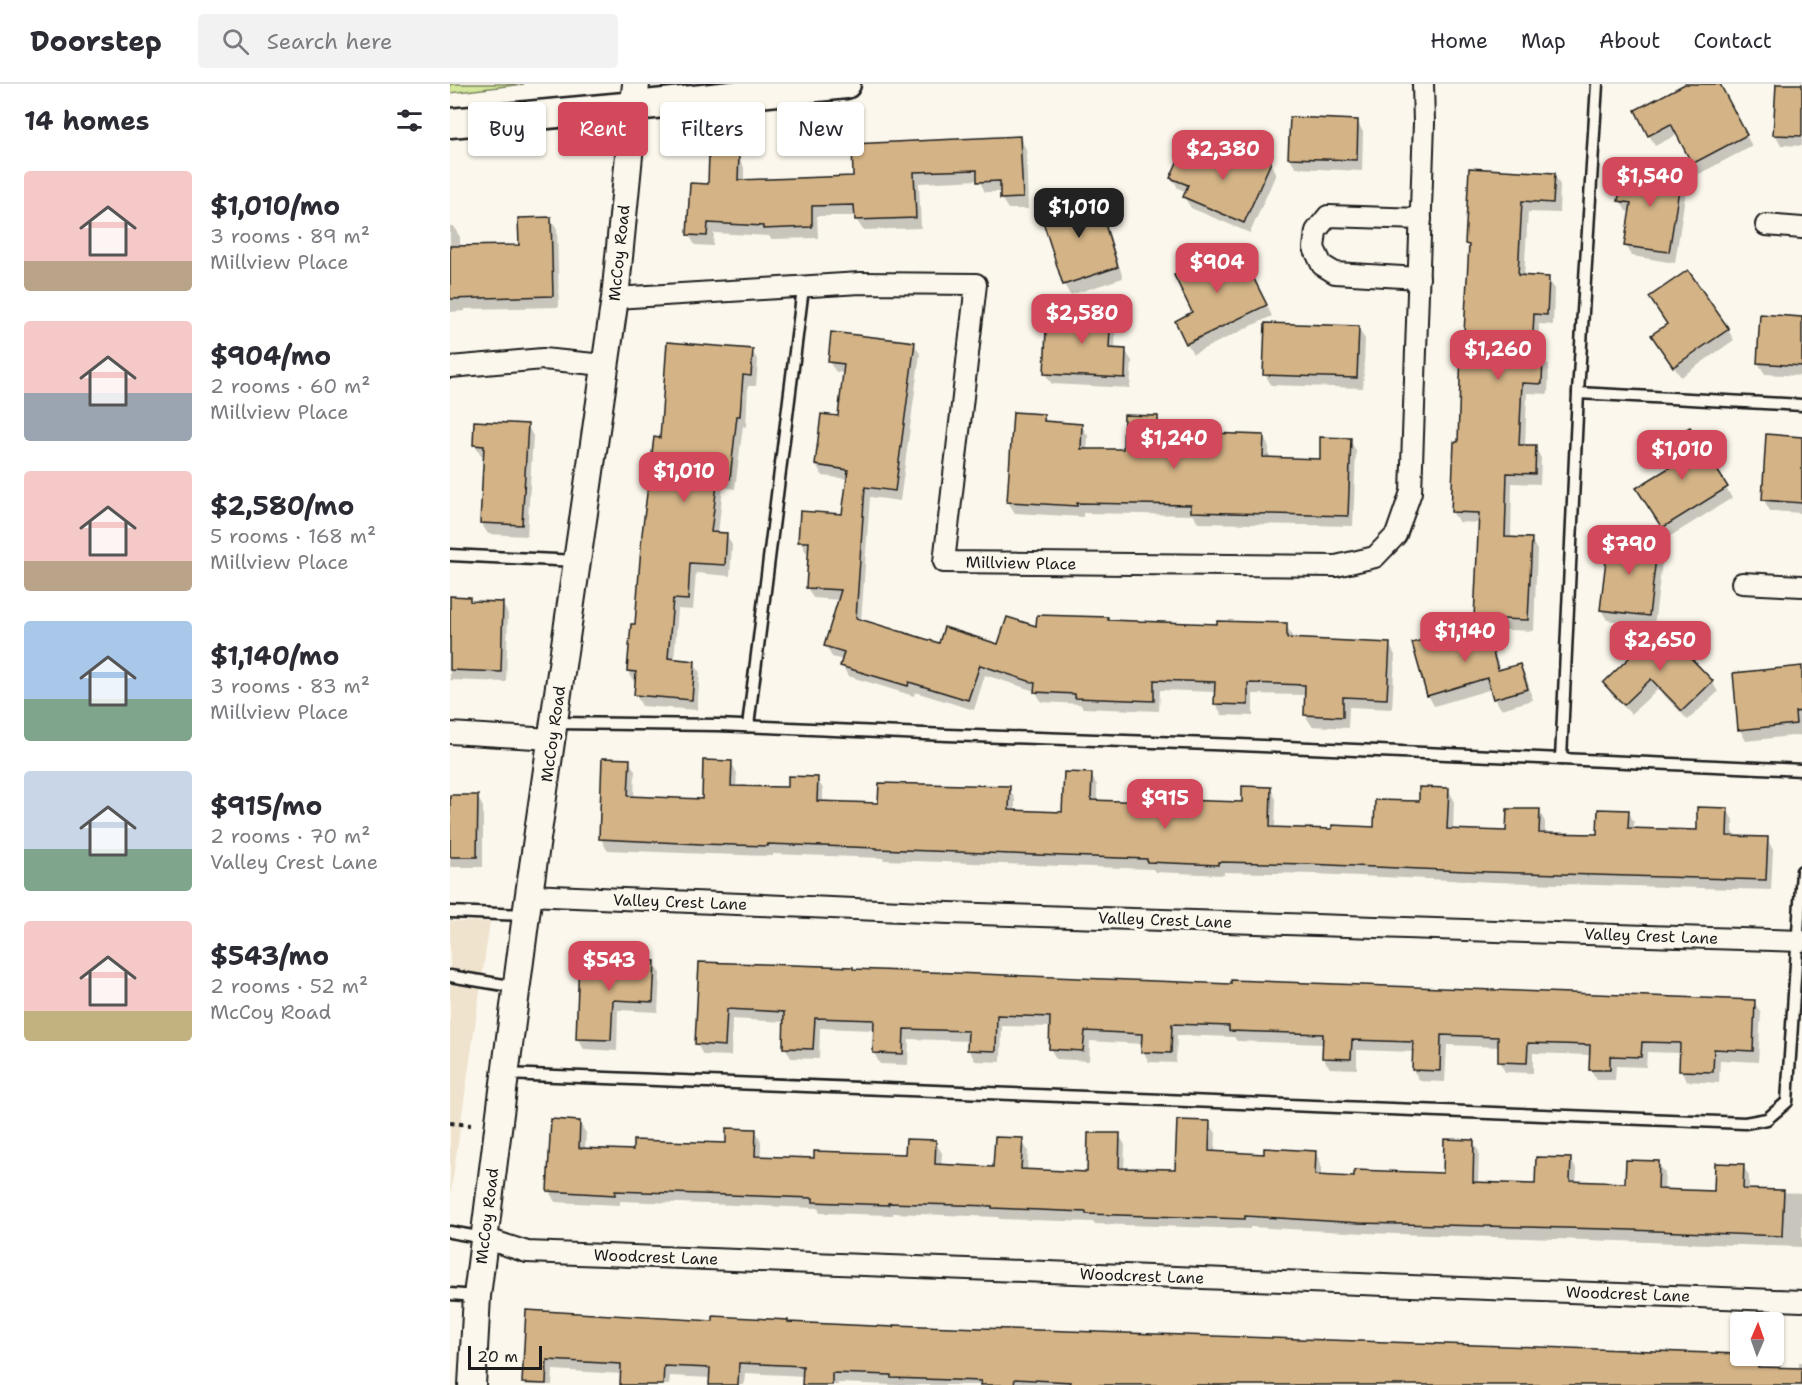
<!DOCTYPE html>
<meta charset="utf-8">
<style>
:root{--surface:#fff;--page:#f2f2f3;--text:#2b2b33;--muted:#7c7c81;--line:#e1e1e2;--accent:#d1495b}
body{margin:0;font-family:"Shantell Sans",sans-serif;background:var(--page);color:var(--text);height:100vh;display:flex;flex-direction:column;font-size:22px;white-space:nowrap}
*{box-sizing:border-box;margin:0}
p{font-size:20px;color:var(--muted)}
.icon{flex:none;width:33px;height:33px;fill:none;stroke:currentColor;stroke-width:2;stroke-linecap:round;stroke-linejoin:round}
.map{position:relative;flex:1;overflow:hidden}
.side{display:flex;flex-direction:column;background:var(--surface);width:450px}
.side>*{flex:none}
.hud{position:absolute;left:18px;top:18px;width:570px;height:54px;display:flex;gap:12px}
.needle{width:39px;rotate:2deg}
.controls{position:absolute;left:1280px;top:1228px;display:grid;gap:12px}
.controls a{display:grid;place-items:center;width:54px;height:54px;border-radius:6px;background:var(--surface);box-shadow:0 2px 4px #0004;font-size:30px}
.scale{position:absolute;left:18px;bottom:15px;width:74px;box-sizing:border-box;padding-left:6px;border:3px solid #1c1c1c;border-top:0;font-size:16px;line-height:21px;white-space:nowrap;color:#1c1c1c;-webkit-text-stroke:4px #fbf7ec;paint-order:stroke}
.price{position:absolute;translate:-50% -51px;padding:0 14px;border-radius:12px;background:var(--accent);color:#fff;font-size:20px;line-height:39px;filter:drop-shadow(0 2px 3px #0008)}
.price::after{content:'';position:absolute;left:50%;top:36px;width:18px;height:14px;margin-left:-9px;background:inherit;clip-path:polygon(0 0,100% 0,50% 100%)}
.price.active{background:#222;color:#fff}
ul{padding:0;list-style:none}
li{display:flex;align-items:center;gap:18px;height:150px;padding:0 24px}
li span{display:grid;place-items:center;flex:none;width:168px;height:120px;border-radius:6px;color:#555}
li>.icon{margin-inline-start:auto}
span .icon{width:72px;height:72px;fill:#fffc;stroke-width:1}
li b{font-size:26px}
h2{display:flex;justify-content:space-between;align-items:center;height:72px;padding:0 24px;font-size:26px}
.tag{padding:0 21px;border-radius:6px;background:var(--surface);box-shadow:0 2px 4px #0004;font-size:21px;line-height:54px}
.tag.active{background:var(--accent);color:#fff}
header{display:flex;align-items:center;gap:36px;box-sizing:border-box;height:84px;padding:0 30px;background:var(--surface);border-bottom:2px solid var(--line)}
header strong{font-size:28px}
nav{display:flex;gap:33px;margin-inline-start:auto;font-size:21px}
.search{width:420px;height:54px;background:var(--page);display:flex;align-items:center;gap:15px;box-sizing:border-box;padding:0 21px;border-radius:6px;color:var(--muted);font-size:22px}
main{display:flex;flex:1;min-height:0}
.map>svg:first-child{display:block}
</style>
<header>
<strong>Doorstep</strong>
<div class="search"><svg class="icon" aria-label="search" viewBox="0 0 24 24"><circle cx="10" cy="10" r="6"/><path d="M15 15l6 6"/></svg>Search here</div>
<nav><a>Home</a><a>Map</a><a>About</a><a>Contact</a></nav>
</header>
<main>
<section class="side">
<h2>14 homes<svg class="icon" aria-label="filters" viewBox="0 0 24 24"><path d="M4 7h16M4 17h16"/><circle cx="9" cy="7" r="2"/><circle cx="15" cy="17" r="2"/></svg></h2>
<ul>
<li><span style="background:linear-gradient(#f6c9c9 75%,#b9a48a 0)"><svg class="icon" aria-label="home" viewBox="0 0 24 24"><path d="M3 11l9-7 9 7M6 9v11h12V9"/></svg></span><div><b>$1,010/mo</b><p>3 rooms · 89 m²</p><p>Millview Place</p></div></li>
<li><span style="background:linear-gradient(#f6c9c9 60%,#9aa5b1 0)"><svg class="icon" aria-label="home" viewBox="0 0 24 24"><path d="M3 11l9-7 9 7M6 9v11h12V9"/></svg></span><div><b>$904/mo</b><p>2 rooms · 60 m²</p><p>Millview Place</p></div></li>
<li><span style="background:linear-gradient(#f6c9c9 75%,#b9a48a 0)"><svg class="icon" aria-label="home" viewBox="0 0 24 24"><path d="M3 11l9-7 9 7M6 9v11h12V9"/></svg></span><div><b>$2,580/mo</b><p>5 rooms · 168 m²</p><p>Millview Place</p></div></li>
<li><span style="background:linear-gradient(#a9c7e8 65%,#7fa58c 0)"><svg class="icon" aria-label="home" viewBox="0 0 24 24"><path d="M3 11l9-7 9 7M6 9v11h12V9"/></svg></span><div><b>$1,140/mo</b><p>3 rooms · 83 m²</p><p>Millview Place</p></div></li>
<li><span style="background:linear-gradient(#c9d6e8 65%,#7fa58c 0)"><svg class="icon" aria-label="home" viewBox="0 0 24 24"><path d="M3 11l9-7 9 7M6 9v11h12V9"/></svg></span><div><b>$915/mo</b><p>2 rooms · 70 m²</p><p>Valley Crest Lane</p></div></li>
<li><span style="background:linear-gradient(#f6c9c9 75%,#c2b280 0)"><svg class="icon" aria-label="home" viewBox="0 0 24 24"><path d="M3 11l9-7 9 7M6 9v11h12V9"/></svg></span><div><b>$543/mo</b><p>2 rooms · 52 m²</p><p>McCoy Road</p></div></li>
</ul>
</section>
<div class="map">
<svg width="1352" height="1301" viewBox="0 0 1352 1301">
<rect width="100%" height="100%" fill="#fbf7ec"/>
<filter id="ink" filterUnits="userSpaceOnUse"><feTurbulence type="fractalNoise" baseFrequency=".0167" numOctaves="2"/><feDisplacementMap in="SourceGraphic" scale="12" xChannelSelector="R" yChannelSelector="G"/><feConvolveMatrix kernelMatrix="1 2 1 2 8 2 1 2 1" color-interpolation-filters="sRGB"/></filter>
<g filter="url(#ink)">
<polygon fill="#efe3ce" points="0,837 40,838 0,1114"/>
<polygon fill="#d3e69a" stroke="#78815b" stroke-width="1.5" points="0,0 74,0 0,9"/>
<g fill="#0003">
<polygon points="1239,0 1268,0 1302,62 1249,90 1228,50 1205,62 1199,51"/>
<polygon points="1327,0 1352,0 1352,62 1331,61 1325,50"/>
<polygon points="907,37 913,48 912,87 846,84 840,74"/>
<polygon points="570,54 576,65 578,125 558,125 551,114 551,108 535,108 529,96 469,99 471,144 413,146 406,135 406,132 367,132 368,154 321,155 319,152 264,149 263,162 245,161 239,151 259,101 288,73 294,83 294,97 405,94"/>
<polygon points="820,79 826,90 800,149 741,124 734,113 737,108 728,104 722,94 773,84"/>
<polygon points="1104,90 1110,101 1109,129 1078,128 1074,193 1098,194 1104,205 1103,241 1089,240 1088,271 1092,271 1099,282 1098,310 1077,309 1075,362 1085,363 1091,374 1090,400 1062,399 1061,454 1081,455 1087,466 1084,547 1036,545 1040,551 1050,587 1069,582 1076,592 1083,616 1051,625 1045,615 1042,605 984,622 978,611 1030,541 1026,534 1030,439 1009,438 1002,428 1009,360 1020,166 1017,160"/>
<polygon points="1230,95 1236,106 1225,179 1182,172 1176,161 1181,128 1176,127 1170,116"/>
<polygon points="645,112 651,123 673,194 620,211 614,200"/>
<polygon points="100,135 107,145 109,223 15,225 15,227 0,228 0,142 3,142 10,153 10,164 70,162"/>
<polygon points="793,173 822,232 743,270 737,259"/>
<polygon points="660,229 666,239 665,266 675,266 682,277 680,304 602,300 595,290"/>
<polygon points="1352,234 1352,292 1315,290 1308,279"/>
<polygon points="908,244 915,255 913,304 821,301 815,290"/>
<polygon points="1278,246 1284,256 1231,293 1209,262"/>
<polygon points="464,259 470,270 450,417 420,413 411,537 490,561 549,562 588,544 659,538 768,541 836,541 842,552 842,556 939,560 945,571 942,625 899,623 898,644 862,642 855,631 856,611 803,610 803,632 772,631 766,620 766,608 710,606 709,627 633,624 630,620 592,618 585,607 535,591 524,626 465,608 464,612 398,592 392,581 393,576 382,573 376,562 390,516 363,514 357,503 360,468 356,468 350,457 394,431 398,395 373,392 366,381 389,334 395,289 386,288 379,278"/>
<polygon points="302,267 308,277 306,302 298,302 296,343 293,342 285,405 273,403 268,450 276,450 282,461 280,492 246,489 243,526 228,525 224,576 244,578 250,589 247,626 192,622 186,611 187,598 184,598 178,587 187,542 211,355"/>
<polygon points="593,331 598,339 631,341 638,352 637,366 675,366 707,333 713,344 713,349 813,352 819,363 819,374 871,376 900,356 906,367 903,442 748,439 744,431 633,429 633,433 565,429 558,418"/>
<polygon points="77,341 83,352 77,452 38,450 31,439 35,372 31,371 25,361"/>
<polygon points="1352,354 1352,429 1320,427 1314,416"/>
<polygon points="1276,404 1282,414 1219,453 1195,415"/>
<polygon points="1207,459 1213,470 1204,542 1157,536 1151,526"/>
<polygon points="0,514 19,514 21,518 52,519 58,530 56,598 0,596"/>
<polygon points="1211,545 1262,597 1268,608 1238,636 1208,605 1181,630 1161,610 1155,599"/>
<polygon points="1352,584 1352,638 1350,639 1351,651 1296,657 1290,646"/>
<polygon points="179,677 185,687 184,714 254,716 281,678 287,689 286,704 339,705 367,695 373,705 373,719 430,721 559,704 565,715 565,728 614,730 641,691 647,701 647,718 793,719 820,704 826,715 825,744 883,746 926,744 998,705 1004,716 1003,747 1058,749 1089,727 1095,738 1095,750 1149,752 1178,727 1184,738 1184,746 1248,748 1277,725 1283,736 1283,754 1317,755 1323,766 1321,806 1045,798 864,790 774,788 774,791 705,788 703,785 434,776 433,774 323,770 323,772 258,770 157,766 151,755"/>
<polygon points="0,712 27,712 33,723 33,783 0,783"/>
<polygon points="131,875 204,879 210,889 208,928 168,926 167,967 134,965 127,954"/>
<polygon points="251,879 679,898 1304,918 1311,929 1308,978 1270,976 1269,999 1237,997 1230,986 1231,969 1197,968 1196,983 1166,982 1165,996 1147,996 1140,985 1141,971 1083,969 1083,989 1055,988 1049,977 1050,963 997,961 995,998 970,997 963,986 964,968 907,966 907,985 880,984 873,974 874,960 787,957 784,953 727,951 726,979 699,978 693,967 693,960 640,957 639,977 606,975 600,964 601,943 552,942 551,978 525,977 519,966 519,957 459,955 458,981 430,980 424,969 425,946 370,944 369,975 341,974 335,963 335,938 282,935 281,972 253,971 247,960"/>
<polygon points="102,1037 129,1038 136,1049 135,1066 184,1068 277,1061 305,1046 311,1057 311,1074 366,1076 457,1072 485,1058 492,1069 491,1082 545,1084 572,1056 578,1067 577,1087 639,1090 669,1051 675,1061 674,1085 726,1086 759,1039 766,1049 765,1069 815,1072 865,1069 871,1079 871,1093 905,1094 995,1090 1023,1057 1029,1068 1028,1100 1087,1102 1120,1075 1127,1086 1126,1099 1176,1100 1208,1079 1215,1089 1214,1107 1266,1108 1293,1082 1299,1092 1299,1107 1352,1109 1352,1163 916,1149 800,1143 800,1145 644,1140 643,1138 549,1135 548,1133 443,1129 443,1131 370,1129 368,1124 170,1117 170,1121 105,1118 99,1107"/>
<polygon points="78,1228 264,1238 1308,1272 1314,1284 1349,1285 1349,1278 1352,1278 1352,1301 443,1301 388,1299 388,1301 354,1301 354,1292 295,1289 294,1301 261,1301 261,1294 220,1292 219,1301 171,1301 172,1290 103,1286 102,1301 75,1301 74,1299"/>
</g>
<g fill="#d4b487" stroke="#1c1c1c" stroke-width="1.5">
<polygon points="1235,0 1270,0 1297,51 1242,80 1221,40 1198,52 1185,26"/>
<polygon points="1326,0 1352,0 1352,52 1323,51"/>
<polygon points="840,33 908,36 907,76 838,74"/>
<polygon points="570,52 573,114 550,115 550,97 527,98 527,86 464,88 466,134 405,136 404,121 362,122 362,143 313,145 313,142 258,139 257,152 237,151 240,99 258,100 259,70 289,71 288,96 403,92 402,60"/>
<polygon points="781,61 821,78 794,139 733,113 738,101 720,94 733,65 772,82"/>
<polygon points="1019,84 1105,89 1103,119 1072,117 1068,191 1099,193 1097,231 1084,230 1082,269 1093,269 1092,300 1072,299 1069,361 1086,361 1085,390 1057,389 1055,453 1082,454 1078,536 1024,534 1029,429 1001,428 1004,358 1008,358 1011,266 1013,266 1019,161 1015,160"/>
<polygon points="1173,84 1231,93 1219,168 1174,162 1181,119 1168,117"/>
<polygon points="646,110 668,183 613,201 590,128"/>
<polygon points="101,133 103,212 0,215 0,162 69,161 68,134"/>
<polygon points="787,161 817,221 736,260 725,237 742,228 724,191"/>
<polygon points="1238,186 1279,245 1223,283 1201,251 1217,240 1199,213"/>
<polygon points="597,224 661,227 659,264 676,265 675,294 594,290"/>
<polygon points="1310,230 1352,233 1352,282 1307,279"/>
<polygon points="815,239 909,242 907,294 813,291"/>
<polygon points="381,248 465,258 445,407 415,403 406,534 489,559 494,543 548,560 557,533 586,542 587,531 658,533 658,536 767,540 767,537 837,539 837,554 940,559 937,615 893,613 893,633 854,631 855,601 798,599 798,621 764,620 765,598 704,596 704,617 625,614 625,610 584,608 585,599 530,581 518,616 459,598 458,602 390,582 394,568 374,562 391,506 356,504 359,458 348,458 350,427 392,430 398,386 365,381 371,330 388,332 394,280 378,278"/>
<polygon points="217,258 303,265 301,292 293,291 290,332 287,332 280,395 268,393 261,448 277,449 275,481 240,479 238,516 223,515 218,574 245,577 242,616 184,611 186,588 177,587 181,540 185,540 192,450 204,353 210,354"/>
<polygon points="563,328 594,330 594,337 632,340 631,365 673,365 674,331 708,332 708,347 814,351 813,373 870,375 870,353 901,354 898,432 741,428 741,421 627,419 627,422 557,418"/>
<polygon points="24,337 78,340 72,441 30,439 34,362 23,361"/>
<polygon points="1240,343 1278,403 1212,444 1186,404 1227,379 1214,358"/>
<polygon points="1316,350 1352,353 1352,419 1312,416"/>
<polygon points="1159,451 1208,457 1199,532 1150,526"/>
<polygon points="0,512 20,513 20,517 53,518 51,588 0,586"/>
<polygon points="1034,538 1048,586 1070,580 1078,605 1043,615 1037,594 977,612 962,559"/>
<polygon points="1211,543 1263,597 1232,627 1201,595 1174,621 1153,599"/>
<polygon points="1352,582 1352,627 1345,628 1346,640 1288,646 1283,589"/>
<polygon points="152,674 180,675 178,712 252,715 253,676 282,677 281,702 338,703 338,692 368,693 367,717 428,719 429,699 560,702 559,726 612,728 614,688 642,689 641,716 699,718 699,715 792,718 792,702 821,703 820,743 882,745 882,741 924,743 925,716 969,717 969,703 999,704 997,745 1056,747 1057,725 1090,725 1089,749 1147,750 1148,725 1179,726 1178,744 1247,746 1247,723 1278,724 1277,752 1318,753 1316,796 1038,788 857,780 768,778 768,781 697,778 697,775 427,765 427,764 318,760 318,762 251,760 149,755"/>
<polygon points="0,711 28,711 27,773 0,773"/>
<polygon points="129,874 205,877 203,918 163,916 161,956 126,955"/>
<polygon points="249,878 403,883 403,885 679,896 781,900 781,896 1305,916 1303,967 1264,965 1263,988 1229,987 1230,959 1192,958 1191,973 1160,972 1160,986 1139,986 1140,961 1078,959 1077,979 1048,978 1048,953 991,951 990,987 962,986 963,958 902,956 901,975 872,974 873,950 779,947 779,942 722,940 721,969 691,968 692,950 635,947 633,967 599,965 600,933 547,931 546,967 517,966 518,947 454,945 453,970 423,969 424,936 365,934 363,965 333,964 334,928 277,925 275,962 245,960"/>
<polygon points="101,1035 130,1037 129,1064 183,1066 183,1056 276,1059 276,1044 306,1045 305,1072 364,1074 364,1067 455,1070 456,1055 486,1056 485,1080 543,1083 545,1053 573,1054 571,1085 637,1088 638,1049 670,1049 669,1084 725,1085 727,1036 760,1037 759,1067 814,1070 814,1064 866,1067 865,1091 904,1093 904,1086 993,1089 994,1055 1024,1056 1023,1098 1085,1100 1086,1073 1121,1074 1120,1097 1175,1099 1176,1076 1209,1077 1208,1105 1264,1107 1265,1079 1294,1080 1293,1105 1334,1106 1332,1152 1154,1145 909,1139 795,1132 795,1135 636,1130 636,1128 542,1124 542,1122 438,1119 438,1121 363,1118 363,1114 165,1107 165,1111 97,1107"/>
<polygon points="76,1226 263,1237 263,1232 338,1236 338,1238 443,1243 443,1241 1290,1270 1290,1272 1309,1272 1308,1283 1352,1284 1352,1301 620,1301 621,1298 565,1295 564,1301 530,1301 531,1297 441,1294 441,1291 382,1289 382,1301 352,1301 353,1282 289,1279 288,1301 259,1301 260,1284 214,1282 213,1301 170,1301 171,1280 97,1276 96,1300 72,1299"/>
</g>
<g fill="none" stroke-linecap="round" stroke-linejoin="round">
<defs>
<g id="service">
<polyline points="1128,309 1352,321"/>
<polyline points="0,471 128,477"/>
<polyline points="105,639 268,641 497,651 790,661 1111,675 1128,309 1147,0"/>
<polyline points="298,642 353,204"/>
<polyline points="1111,675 1352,686"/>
<polyline points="0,828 76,831"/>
<polyline points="0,892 66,903"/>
<polyline points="55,990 1295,1039 1317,1035 1337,1018 1352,787"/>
<polyline points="0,1148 34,1154"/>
<polyline points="0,1210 26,1212"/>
</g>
<g id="minor">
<polyline points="1316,141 1352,144"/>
<polyline points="969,194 885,189 872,181 864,164 866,147 878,132 971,135"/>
<polyline points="165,214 410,199 526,200 494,478 886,482 925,473 946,451 961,408 974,39 973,0"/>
<polyline points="0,283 93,275 154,281"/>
<polyline points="1292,499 1352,502"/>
<polyline points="0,649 102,655"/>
<polyline points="79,811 499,829 1352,857"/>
<polyline points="34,1154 77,1168 1352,1217"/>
</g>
<polyline id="tertiary" points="22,1301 27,1212 48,1045 76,831 165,214 186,0"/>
<polyline id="secondary" points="0,39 185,22 396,0"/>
</defs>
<use href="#service" stroke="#1c1c1c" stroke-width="15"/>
<use href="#minor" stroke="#1c1c1c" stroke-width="24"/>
<use href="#tertiary" stroke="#1c1c1c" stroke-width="30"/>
<use href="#secondary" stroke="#1c1c1c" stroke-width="33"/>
<polyline stroke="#1c1c1c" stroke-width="4" stroke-dasharray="4.5 4.5" stroke-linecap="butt" points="0,1039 21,1041"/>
<use href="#service" stroke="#fbf7ec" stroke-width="10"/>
<use href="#minor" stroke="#fbf7ec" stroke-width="20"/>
<use href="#tertiary" stroke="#fbf7ec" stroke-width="26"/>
<use href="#secondary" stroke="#fbf7ec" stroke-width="28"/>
</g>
</g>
<g text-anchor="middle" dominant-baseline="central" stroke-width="6" stroke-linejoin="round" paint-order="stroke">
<g font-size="16" fill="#1c1c1c" stroke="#fbf7ec">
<text transform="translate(169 169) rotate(-84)">McCoy Road</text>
<text transform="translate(571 479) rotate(1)">Millview Place</text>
<text transform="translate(103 650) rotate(-82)">McCoy Road</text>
<text transform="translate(230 818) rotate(2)">Valley Crest Lane</text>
<text transform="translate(715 836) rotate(2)">Valley Crest Lane</text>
<text transform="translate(1201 852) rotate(2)">Valley Crest Lane</text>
<text transform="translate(37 1132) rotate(-83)">McCoy Road</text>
<text transform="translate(206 1173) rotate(2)">Woodcrest Lane</text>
<text transform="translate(692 1192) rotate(2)">Woodcrest Lane</text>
<text transform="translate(1178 1210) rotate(2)">Woodcrest Lane</text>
</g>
</g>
</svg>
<div class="controls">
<a><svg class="needle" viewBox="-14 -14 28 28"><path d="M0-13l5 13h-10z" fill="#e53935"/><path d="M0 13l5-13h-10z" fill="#7c7c81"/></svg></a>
</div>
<div class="scale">20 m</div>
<b class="price" style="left:773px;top:97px">$2,380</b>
<b class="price" style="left:1200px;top:124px">$1,540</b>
<b class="price active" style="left:629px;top:155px">$1,010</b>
<b class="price" style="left:767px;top:210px">$904</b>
<b class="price" style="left:632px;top:261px">$2,580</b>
<b class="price" style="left:1048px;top:297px">$1,260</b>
<b class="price" style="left:724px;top:386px">$1,240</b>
<b class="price" style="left:1232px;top:397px">$1,010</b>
<b class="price" style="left:234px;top:419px">$1,010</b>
<b class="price" style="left:1179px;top:492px">$790</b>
<b class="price" style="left:1015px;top:579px">$1,140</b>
<b class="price" style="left:1210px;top:588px">$2,650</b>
<b class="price" style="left:715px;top:746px">$915</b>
<b class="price" style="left:159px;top:908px">$543</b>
<div class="hud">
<a class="tag">Buy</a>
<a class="tag active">Rent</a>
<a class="tag">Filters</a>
<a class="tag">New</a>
</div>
</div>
</main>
